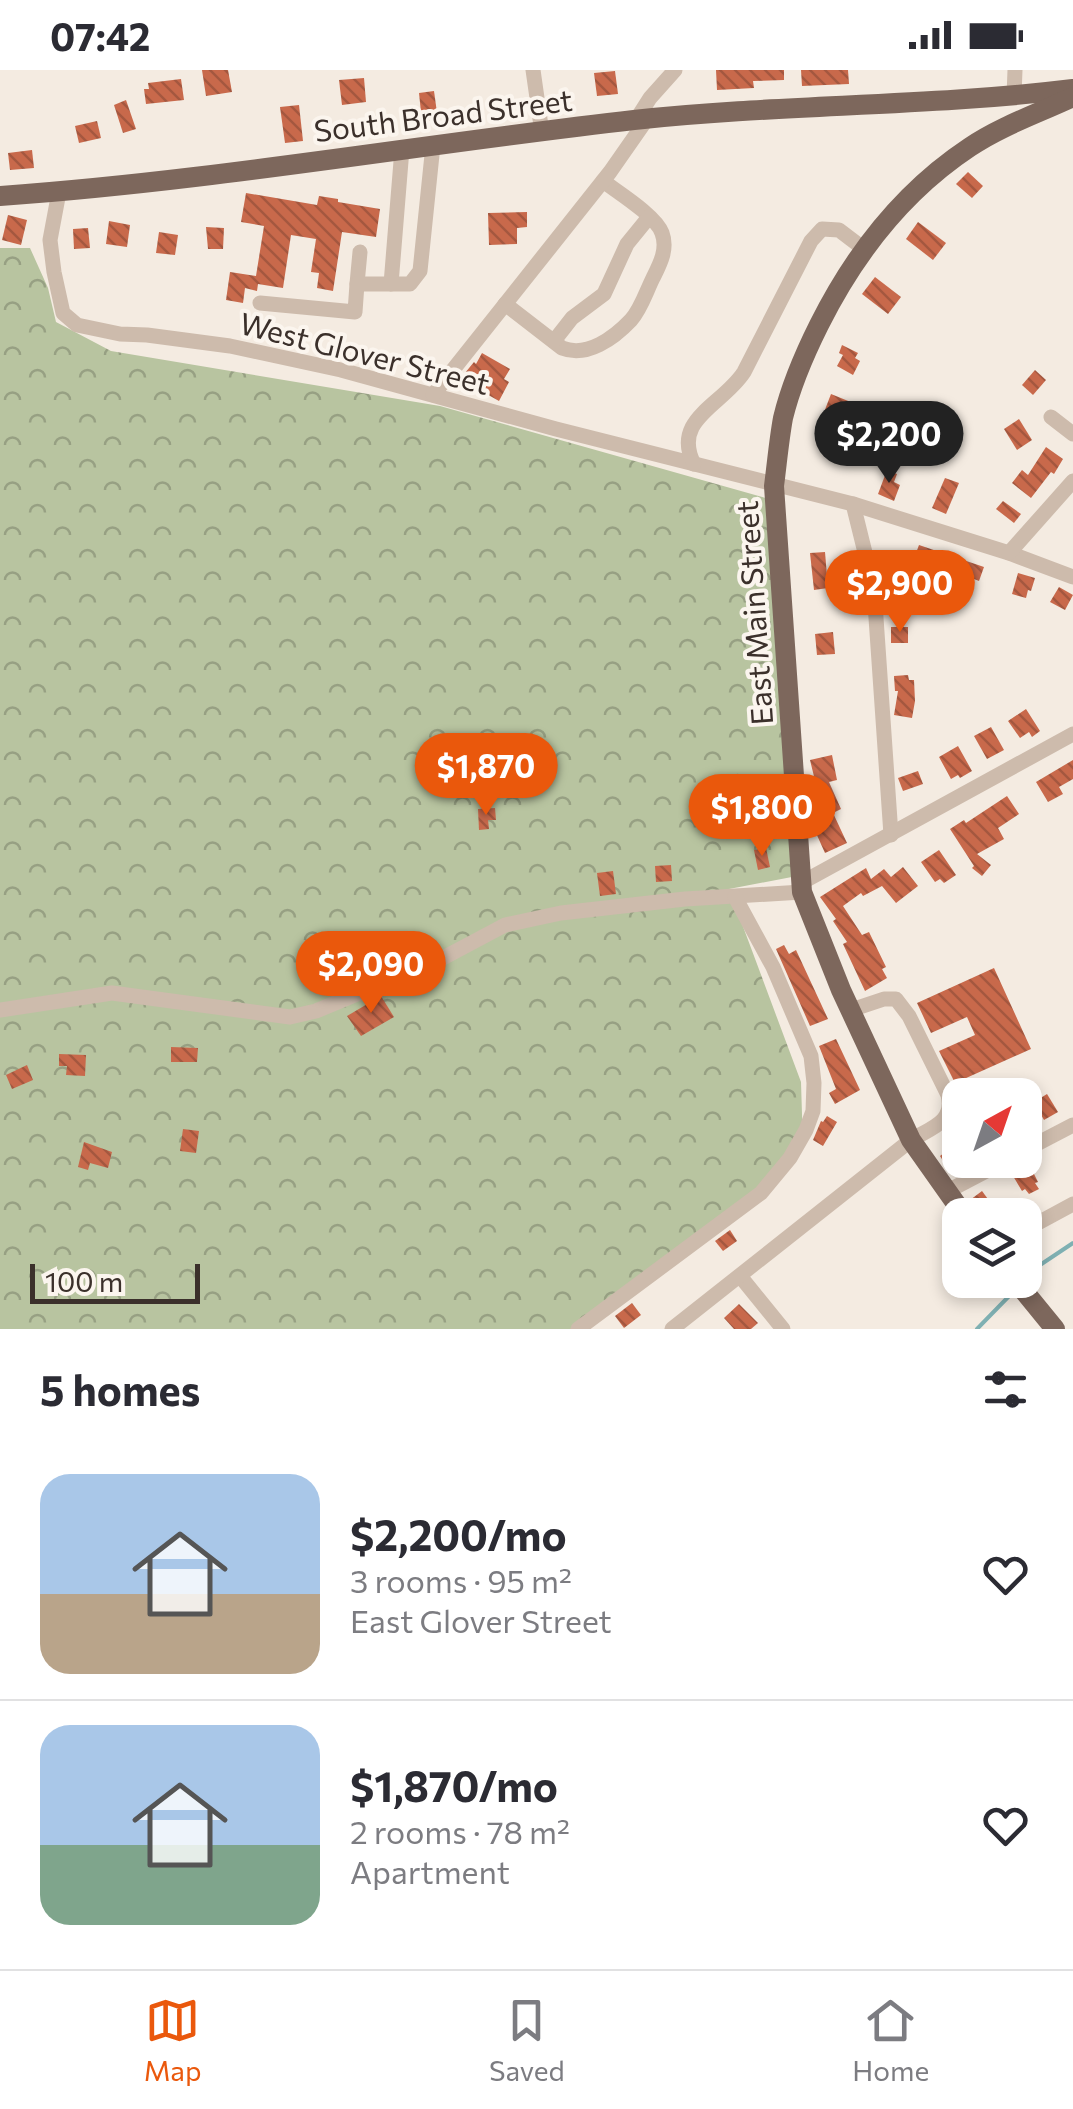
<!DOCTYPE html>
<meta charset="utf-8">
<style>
:root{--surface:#fff;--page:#f2f2f3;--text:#2b2b33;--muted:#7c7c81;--line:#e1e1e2;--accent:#ea580c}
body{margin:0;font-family:Commissioner,sans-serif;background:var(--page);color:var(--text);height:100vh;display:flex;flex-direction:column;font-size:38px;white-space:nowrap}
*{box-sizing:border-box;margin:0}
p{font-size:32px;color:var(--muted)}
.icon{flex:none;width:55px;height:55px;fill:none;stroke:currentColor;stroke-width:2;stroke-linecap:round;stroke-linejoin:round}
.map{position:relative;height:1259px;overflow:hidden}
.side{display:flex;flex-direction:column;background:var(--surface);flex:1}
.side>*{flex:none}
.needle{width:65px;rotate:40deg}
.controls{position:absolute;left:942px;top:1008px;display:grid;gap:20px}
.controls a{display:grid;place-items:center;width:100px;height:100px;border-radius:20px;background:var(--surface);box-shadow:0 5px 15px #0003;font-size:50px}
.scale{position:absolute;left:30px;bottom:25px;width:170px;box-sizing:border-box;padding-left:10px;border:5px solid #3b302b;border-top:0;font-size:28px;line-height:35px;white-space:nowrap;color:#3b302b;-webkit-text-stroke:8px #fbf5ee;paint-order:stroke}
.price{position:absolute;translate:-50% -85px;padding:0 22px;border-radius:35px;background:var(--accent);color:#fff;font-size:32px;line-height:65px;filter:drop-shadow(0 2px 5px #0008)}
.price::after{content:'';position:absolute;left:50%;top:60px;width:30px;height:22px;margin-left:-15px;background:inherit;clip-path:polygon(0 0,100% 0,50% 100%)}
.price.selected{background:#222;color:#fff}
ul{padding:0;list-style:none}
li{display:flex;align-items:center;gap:30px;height:250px;padding:0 40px}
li+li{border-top:2px solid var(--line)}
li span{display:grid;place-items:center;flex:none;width:280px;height:200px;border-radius:30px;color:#555}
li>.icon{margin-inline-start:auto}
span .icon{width:120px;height:120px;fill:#fffc;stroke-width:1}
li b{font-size:42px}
h2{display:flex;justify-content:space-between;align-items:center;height:120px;padding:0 40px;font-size:42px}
.status{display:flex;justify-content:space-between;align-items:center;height:70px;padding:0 50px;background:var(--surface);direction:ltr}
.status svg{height:28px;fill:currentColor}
.tab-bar{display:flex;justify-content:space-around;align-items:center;height:140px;border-top:2px solid var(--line);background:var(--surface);font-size:28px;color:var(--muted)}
.tab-bar a{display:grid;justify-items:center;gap:5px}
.tab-bar .selected{color:var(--accent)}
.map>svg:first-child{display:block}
</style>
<div class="status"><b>07:42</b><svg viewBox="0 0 49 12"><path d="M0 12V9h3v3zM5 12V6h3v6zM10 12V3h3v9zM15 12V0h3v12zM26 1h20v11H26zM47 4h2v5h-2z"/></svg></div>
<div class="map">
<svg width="1073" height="1259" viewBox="0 0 1073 1259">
<defs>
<pattern id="forest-crowns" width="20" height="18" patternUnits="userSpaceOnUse" patternTransform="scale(2.5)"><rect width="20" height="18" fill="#b8c4a0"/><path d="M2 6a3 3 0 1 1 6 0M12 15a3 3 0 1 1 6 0" fill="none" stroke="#97a083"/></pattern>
<pattern id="building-back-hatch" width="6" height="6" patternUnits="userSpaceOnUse" patternTransform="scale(2.5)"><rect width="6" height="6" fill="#c8694b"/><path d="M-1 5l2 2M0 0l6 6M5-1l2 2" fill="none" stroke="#a4573f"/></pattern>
</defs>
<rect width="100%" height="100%" fill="#f4ebe1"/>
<polygon fill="url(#forest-crowns)" points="0,178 30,178 48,218 56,252 111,281 440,336 773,430 797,806 729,819 801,1012 803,1077 771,1112 585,1259 0,1259"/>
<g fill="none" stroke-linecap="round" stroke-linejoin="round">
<g stroke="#7fb0b2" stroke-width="4">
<polyline points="1025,1209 1037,1197 1073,1173"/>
<polyline points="977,1259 1015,1220"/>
</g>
</g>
<g fill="url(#building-back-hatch)">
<polygon points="202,0 228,0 232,22 206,26"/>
<polygon points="716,0 784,0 784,10 753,11 754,18 717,20"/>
<polygon points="801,0 848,0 849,14 802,16"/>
<polygon points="615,1 618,24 597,26 594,3"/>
<polygon points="364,8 366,32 342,35 339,10"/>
<polygon points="181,9 184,30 146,34 144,19 149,19 148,13"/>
<polygon points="434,21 438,50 422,52 419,23"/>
<polygon points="126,30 136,59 123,63 114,35"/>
<polygon points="299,35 303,71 285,73 280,37"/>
<polygon points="97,51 101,68 79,73 75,56"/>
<polygon points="32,80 34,98 10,100 8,83"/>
<polygon points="968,102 983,116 972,128 956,114"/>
<polygon points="246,123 317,135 319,126 338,129 338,132 380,139 376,167 342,162 333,221 317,218 319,203 311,202 316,169 291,165 283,218 258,214 257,221 245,218 243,233 226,230 230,202 256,206 264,156 241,152"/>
<polygon points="527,142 527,157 517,158 517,174 489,175 488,143"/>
<polygon points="8,145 27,150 21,175 2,170"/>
<polygon points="109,151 130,155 127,177 106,174"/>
<polygon points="918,152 946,173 933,190 906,169"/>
<polygon points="206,157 224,158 223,179 208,179"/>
<polygon points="88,158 90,178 74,179 73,159"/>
<polygon points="159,162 178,165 175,185 156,183"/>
<polygon points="875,207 901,227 888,244 862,224"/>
<polygon points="842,275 858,283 855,288 860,291 853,305 837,296 843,285 839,283"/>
<polygon points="482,283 510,299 504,309 509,312 499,331 460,309 474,292 476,294"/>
<polygon points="1035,300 1046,310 1033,325 1022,315"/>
<polygon points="831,324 858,335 843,374 816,363"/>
<polygon points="1019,349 1032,370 1017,380 1004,359"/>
<polygon points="1046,377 1063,389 1054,404 1051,402 1031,428 1012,413 1022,400 1028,405"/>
<polygon points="876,381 890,385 887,398 872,394"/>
<polygon points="887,400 897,404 894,412 900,415 894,431 878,424"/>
<polygon points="945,408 959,413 946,444 932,438"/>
<polygon points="1003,431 1021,444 1014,453 996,439"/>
<polygon points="919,475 984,497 979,511 962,504 961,508 913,491"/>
<polygon points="825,482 828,518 814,520 810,483"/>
<polygon points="1018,503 1035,508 1031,521 1028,520 1026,528 1012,524"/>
<polygon points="1059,517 1073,525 1065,540 1050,532"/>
<rect x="891" y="557" width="17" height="16"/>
<polygon points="833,562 835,584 817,585 815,564"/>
<polygon points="908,605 909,610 914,610 915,631 912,648 894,645 898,621 895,621 894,606"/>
<polygon points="1026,639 1040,661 1032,667 1029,662 1020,668 1008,651"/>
<polygon points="991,657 1004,680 987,689 974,666"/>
<polygon points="958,676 972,701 960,708 958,705 951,709 939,687"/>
<polygon points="832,685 837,710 829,712 841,739 833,743 847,773 825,783 816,763 823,760 810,731 819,727 810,690"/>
<polygon points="1073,690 1073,709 1059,717 1063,724 1048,732 1036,712"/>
<polygon points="918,701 923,714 903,721 898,708"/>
<polygon points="1007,726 1019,744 998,758 1004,769 977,784 991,795 982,806 972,798 974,796 950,759 964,750 966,753"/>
<polygon points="495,738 496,750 488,750 489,759 479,760 478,739"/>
<polygon points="766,778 770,797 758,800 754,780"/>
<polygon points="939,780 956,805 944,813 940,809 935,812 921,792"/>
<polygon points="671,795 672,811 656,812 655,796"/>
<polygon points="903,797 918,816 896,833 882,816 863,826 861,823 843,836 862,865 869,862 886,897 882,899 887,908 865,921 843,874 847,872 833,851 836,849 820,827 866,798 871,809 884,799 891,807"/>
<polygon points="613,801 616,824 600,826 597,803"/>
<polygon points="784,875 789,884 796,880 828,949 810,956 776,879"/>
<polygon points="994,898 1031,979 955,1013 939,981 975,965 967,947 931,963 917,933"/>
<polygon points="381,926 394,947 361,966 347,946"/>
<polygon points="836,969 860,1020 835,1034 829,1023 836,1019 819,976"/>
<polygon points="171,977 198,978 197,992 171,992"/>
<polygon points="59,984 86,985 85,1006 66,1005 67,996 59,996"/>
<polygon points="27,995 33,1010 12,1019 6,1005"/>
<polygon points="1047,1024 1058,1042 1044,1050 1034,1032"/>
<polygon points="827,1046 837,1052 823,1076 813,1070 821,1051 823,1052"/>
<polygon points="183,1059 199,1061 196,1083 180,1081"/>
<polygon points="84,1072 112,1082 108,1098 90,1093 88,1100 78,1097"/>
<polygon points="957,1073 960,1078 960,1096 950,1102 940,1086"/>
<polygon points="1030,1096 1038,1112 1035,1113 1039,1119 1029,1124 1025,1119 1022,1121 1013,1106"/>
<polygon points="982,1121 996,1140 990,1145 978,1145 970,1130"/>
<polygon points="730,1160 737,1171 723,1181 715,1171"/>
<polygon points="632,1233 641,1245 624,1258 615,1246"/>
<polygon points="739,1234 758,1253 751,1259 734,1259 724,1248"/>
</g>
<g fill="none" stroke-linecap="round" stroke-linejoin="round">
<g stroke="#cdbbac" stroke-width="15">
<polyline points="533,0 542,63"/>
<polyline points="1014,26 1015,0"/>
<polyline points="636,50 650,28 675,0"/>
<polyline points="59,122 50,170 54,202 63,243 77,255 120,264 147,265 230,276 341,300 556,359 853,434 1009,483 1073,507"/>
<polyline points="357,214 360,182"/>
<polyline points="391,214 402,79"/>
<polyline points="260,233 355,242 357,214 410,214 420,201 433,75"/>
<path d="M505 234 562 278C587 288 614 268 631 250 641 239 646 222 653 208 660 194 668 179 662 163 656 146 619 123 603 111"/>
<polyline points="554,271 572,248 604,224 627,174 649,147"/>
<polyline points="433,325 610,102 647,49"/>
<polyline points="1051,347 1073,364"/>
<path d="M694 394C671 349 723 335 744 302L811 171 822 159 839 160 864 179"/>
<polyline points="853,434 874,519 891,765"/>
<polyline points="1009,483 1073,411"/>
<polyline points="801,813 1073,664"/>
<polyline points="0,940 112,923 290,947 316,941 443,888 505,855 561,843 685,829 802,822"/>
<polyline points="1025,1080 1073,1055"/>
<polyline points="946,1122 1007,1090"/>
<polyline points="1025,1160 1073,1134"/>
<polyline points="740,1206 783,1259"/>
<polyline points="578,1259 761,1123 790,1088 806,1060 813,1041 814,1013 811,986 773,897 735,827"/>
<path d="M672 1259 911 1070C931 1058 955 1052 948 1025L909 946 896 929H884L851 940"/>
</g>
<g stroke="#7d675c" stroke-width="20">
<path d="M0 126C212 111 422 74 634 50 780 34 927 37 1073 19"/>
<path d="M964 1145 911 1070 841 920 802 822 774 416C777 393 779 370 783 348 791 315 804 285 819 255 855 183 902 122 970 77 1001 56 1039 43 1073 27"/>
<polyline points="1015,1210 1055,1259"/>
</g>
</g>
<g text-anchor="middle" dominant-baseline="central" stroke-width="8" stroke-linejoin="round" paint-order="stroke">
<g font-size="30" fill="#3b302b" stroke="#fbf5ee">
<text transform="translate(443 44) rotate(-7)">South Broad Street</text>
<text transform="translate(365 282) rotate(14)">West Glover Street</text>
<text transform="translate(753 543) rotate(-94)">East Main Street</text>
</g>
</g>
</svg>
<div class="controls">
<a><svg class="needle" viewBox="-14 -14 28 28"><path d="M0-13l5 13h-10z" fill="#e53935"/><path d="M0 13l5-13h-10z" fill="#7c7c81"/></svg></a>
<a><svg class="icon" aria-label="layers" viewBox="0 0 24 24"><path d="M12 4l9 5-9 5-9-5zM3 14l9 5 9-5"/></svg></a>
</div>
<div class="scale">100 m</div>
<b class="price selected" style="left:889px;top:416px">$2,200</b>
<b class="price" style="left:900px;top:565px">$2,900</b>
<b class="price" style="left:486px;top:748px">$1,870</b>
<b class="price" style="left:762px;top:789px">$1,800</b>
<b class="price" style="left:371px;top:946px">$2,090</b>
</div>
<section class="side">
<h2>5 homes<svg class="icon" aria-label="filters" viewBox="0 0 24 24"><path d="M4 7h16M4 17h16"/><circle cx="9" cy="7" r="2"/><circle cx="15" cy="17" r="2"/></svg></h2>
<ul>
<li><span style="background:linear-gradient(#a9c7e8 60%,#b9a48a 0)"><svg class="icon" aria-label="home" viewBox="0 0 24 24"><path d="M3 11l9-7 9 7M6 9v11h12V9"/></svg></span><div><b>$2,200/mo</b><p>3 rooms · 95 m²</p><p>East Glover Street</p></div><svg class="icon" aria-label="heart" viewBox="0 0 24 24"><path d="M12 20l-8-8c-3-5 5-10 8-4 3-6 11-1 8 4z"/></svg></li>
<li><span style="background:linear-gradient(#a9c7e8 60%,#7fa58c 0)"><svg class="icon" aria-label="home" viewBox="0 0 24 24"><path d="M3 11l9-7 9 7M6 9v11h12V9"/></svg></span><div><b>$1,870/mo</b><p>2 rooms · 78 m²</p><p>Apartment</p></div><svg class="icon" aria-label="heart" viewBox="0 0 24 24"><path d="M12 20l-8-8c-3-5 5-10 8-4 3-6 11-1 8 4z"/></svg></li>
</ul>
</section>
<nav class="tab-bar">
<a class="selected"><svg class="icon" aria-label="map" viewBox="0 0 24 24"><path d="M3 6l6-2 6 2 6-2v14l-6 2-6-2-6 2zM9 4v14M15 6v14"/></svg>Map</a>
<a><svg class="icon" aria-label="saved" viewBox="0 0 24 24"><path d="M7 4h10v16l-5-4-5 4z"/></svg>Saved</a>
<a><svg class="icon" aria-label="home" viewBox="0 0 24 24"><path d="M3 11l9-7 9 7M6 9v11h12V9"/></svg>Home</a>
</nav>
